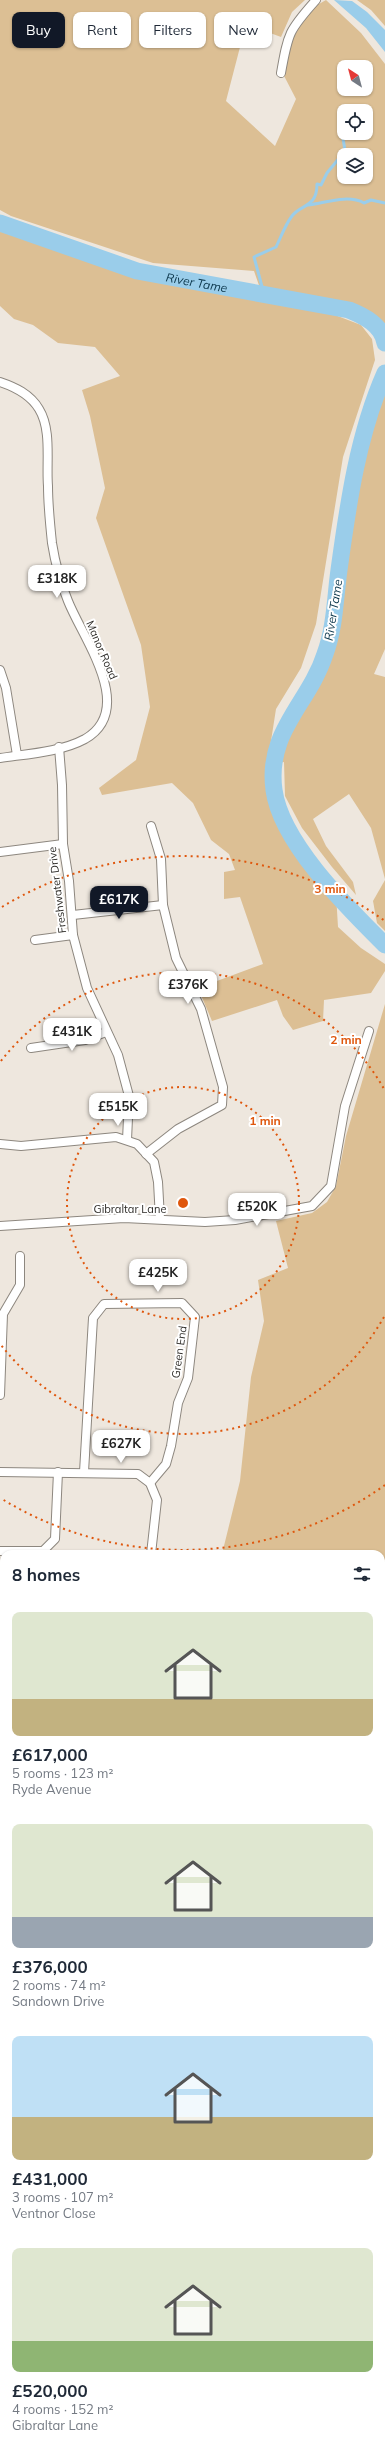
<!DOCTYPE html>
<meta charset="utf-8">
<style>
:root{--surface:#fff;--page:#f6f6f7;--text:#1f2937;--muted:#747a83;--accent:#111827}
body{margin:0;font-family:Mulish,sans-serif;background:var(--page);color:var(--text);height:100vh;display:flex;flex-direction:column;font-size:15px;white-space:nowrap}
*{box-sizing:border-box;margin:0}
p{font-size:13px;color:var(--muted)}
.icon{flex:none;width:22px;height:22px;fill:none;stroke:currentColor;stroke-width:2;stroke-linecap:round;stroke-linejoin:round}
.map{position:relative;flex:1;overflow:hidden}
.details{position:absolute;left:0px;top:1550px;width:385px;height:904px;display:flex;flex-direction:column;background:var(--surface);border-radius:12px 12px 0 0;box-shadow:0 1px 3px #0004}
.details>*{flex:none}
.banner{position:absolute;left:12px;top:12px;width:361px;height:36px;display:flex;gap:8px}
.needle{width:26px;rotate:324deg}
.fabs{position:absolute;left:337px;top:60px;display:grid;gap:8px}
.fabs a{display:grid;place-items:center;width:36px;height:36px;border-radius:8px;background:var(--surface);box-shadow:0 1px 3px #0004;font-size:20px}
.price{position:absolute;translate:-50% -34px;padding:0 9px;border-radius:8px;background:#fff;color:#222;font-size:13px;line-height:26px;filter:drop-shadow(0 1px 2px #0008)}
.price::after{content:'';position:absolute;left:50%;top:24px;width:12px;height:9px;margin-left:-6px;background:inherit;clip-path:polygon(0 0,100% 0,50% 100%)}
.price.active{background:var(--accent);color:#fff}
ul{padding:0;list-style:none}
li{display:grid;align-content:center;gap:8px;height:212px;padding:0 12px}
li span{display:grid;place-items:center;height:124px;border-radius:8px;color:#555}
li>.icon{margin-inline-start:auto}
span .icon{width:72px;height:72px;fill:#fffc;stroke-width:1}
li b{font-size:17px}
h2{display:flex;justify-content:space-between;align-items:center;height:48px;padding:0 12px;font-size:17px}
.chip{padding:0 14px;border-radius:8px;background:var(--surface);box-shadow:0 1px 3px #0004;font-size:14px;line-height:36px}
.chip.active{background:var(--accent);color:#fff}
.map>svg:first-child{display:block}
</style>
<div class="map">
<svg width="385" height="2454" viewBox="0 0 385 2454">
<rect width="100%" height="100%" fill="#eee7de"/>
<g fill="#dcbf94" fill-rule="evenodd">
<path d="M0 0H305L292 12 281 37 246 24 226 101 275 146 296 99 281 70 290 32 315 1 319 4 326 0 361 33 385 64V343C378 303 294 300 262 294L254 271 153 263 11 216 0 210ZM344 67H366V89H344ZM344 111H366V133H344ZM344 155H366V177H344Z"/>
<polygon points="357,0 385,0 385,26 371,10"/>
<polygon points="0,223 137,271 178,279 175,285 335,315 361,325 372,339 375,360 343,457 316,624 301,668 276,709 266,773 273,774 279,808 288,830 336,894 338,927 361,948 385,964 385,971 371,993 324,1000 323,1021 293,1030 283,1016 277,1000 212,1021 198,988 263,964 240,897 224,899 224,872 235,870 229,854 211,840 193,803 172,783 102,795 99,788 136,760 150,707 141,645 96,518 105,488 90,416 82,390 120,376 95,347 58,343 33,325 14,319 0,306"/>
<polygon points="385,373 385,649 374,674 385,677 385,879 371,828 349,794 313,819 326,846 353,882 356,895 332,867 302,828 285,796 284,762 274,764 282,733 292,713 310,690 330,640 347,514 363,442 377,391"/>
<polygon points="385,880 385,931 377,923 373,901"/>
<polygon points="385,1004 385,1602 381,1602 381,1554 222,1554 240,1481 251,1377 264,1321 258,1280 288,1268 276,1221 312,1213 327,1202 336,1186 346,1136"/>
<polygon points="385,1662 385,1869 381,1866 381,1663"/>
<polygon points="0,1832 4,1836 4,1930 0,1921"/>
<polygon points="381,1895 385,1897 385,2160 381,2157"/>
<polygon points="385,2178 385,2317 381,2322 381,2181"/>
<polygon points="0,2309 4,2311 4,2450 344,2450 344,2454 0,2454"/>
<polygon points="385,2358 385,2454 368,2454 368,2450 381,2450 381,2369"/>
</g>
<polygon fill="#9acdea" points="334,0 352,1 367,12 385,30 385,52 366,28"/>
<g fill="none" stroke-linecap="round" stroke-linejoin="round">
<g stroke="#9acdea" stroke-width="3">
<polyline points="366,116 368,115"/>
<path d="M308 205C325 203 348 194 364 203L371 200 385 203"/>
<path d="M264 294 254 257 276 247C281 237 285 225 292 216 301 204 317 208 317 184L321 185 327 173 345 151 343 138 349 133"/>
</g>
<g stroke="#9acdea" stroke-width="17">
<path id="s1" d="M0 223 137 271 349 310C364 316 382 325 385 343"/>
<path d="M385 373C358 434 348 504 339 570 335 599 335 627 325 654 309 704 266 731 274 790 281 843 348 908 385 945"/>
<polyline points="381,1632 385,1630"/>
<polyline points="381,1878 385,1881"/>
<polyline points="381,2339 385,2334"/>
<polyline points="359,2454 359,2450"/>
</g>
<defs>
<g id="street">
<path d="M281 73C288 33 289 30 316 0"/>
<path d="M0 382C15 387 30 394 39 409 52 430 46 462 48 486 48 505 50 524 52 543 55 562 61 584 68 601 83 639 137 709 85 739 61 752 27 754 0 758"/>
<polyline points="0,670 6,688 17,755"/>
<polyline points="59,747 62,785 63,844 69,881 73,935 87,988 118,1055 129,1096 127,1140"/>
<polyline points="0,852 63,844"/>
<polyline points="73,915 163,905"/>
<polyline points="35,940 73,935"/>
<polyline points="31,1048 85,1040 106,1032"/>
<polyline points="0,1144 21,1146 116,1137 137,1144 154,1162 158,1182 160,1219"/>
<polyline points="146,1154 178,1129 222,1105 223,1087 201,1009 176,958 163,905 161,859 151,826"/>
<polyline points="0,1226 124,1218 205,1222 235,1220 312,1206 331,1186 345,1106 369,1031"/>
<polyline points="0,1395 3,1314 20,1285 20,1256"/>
<polyline points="0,1472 138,1474 150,1483 157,1500 151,1554"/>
<polyline points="84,1472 93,1318 104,1304 182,1303 195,1317 188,1378 178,1403 171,1446 166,1464 150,1483"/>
<polyline points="0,1551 43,1551 55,1539 58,1472"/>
<polyline points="0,1642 4,1642"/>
<polyline points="0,1739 4,1744"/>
<polyline points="0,1943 4,1950"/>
<polyline points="0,2082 4,2078"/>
<polyline points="0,2105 4,2107"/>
<polyline points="0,2199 4,2191"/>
<polyline points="0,2239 4,2243"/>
</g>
</defs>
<use href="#street" stroke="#8d877f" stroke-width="10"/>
<use href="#street" stroke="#fff" stroke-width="8"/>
</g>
<g fill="none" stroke="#df570d" stroke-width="2" stroke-dasharray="2 4">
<circle cx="183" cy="1203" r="116"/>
<path d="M384 1317A231 231 0 0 1 1 1345M1 1061A231 231 0 0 1 384 1089"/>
<path d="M385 1485A347 347 0 0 1 2 1499M2 907A347 347 0 0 1 385 921"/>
</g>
<g text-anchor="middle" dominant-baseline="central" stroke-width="4" stroke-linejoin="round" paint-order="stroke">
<g font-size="11" fill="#2c2a26" stroke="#fff">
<text transform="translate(102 650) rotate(67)">Manor Road</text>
<text transform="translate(57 890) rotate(-97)">Freshwater Drive</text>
<text x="130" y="1209">Gibraltar Lane</text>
<text transform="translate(179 1352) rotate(-82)">Green End</text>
</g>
<g font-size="12" font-style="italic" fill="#0b364b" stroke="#fff">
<text stroke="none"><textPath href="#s1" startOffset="206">River Tame</textPath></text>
<text transform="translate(333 610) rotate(-81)">River Tame</text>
</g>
</g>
<circle cx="183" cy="1203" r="6" fill="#df570d" stroke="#fff" stroke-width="2"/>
<g font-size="12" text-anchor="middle" font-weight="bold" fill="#df570d" stroke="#fff" stroke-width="4" stroke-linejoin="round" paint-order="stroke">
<text x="330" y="893">3 min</text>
<text x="346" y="1044">2 min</text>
<text x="265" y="1125">1 min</text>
</g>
</svg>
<div class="fabs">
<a><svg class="needle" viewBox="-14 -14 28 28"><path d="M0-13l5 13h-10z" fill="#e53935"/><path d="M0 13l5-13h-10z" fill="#747a83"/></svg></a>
<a><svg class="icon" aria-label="locate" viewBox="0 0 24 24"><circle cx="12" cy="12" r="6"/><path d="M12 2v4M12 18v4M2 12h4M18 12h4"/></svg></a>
<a><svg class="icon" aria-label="layers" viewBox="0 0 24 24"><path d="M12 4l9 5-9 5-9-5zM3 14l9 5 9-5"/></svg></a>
</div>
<b class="price" style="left:57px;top:599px">£318K</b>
<b class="price active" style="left:119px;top:920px">£617K</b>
<b class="price" style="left:188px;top:1005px">£376K</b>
<b class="price" style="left:72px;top:1052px">£431K</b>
<b class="price" style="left:118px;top:1127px">£515K</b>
<b class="price" style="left:257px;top:1227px">£520K</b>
<b class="price" style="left:158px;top:1293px">£425K</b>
<b class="price" style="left:121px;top:1464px">£627K</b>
<div class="banner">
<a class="chip active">Buy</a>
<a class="chip">Rent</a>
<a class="chip">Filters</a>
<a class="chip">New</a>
</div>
<section class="details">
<h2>8 homes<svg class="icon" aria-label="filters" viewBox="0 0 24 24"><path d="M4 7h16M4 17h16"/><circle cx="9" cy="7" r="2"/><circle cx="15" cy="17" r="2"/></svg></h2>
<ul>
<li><span style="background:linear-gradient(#dfe7d0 70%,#c2b280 0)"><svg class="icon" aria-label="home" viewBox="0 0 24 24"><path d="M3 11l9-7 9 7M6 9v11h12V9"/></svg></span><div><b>£617,000</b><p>5 rooms · 123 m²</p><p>Ryde Avenue</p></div></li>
<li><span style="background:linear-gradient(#dfe7d0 75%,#9aa5b1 0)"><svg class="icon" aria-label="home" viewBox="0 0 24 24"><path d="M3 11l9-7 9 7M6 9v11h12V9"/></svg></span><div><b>£376,000</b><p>2 rooms · 74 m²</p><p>Sandown Drive</p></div></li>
<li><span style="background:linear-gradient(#bfe0f5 65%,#c2b280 0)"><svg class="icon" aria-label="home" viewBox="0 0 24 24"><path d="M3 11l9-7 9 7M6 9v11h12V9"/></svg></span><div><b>£431,000</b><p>3 rooms · 107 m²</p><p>Ventnor Close</p></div></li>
<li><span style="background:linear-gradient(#dfe7d0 75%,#8fb573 0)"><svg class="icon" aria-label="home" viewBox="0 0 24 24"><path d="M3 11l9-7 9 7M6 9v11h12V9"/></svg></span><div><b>£520,000</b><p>4 rooms · 152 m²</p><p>Gibraltar Lane</p></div></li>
</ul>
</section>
</div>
